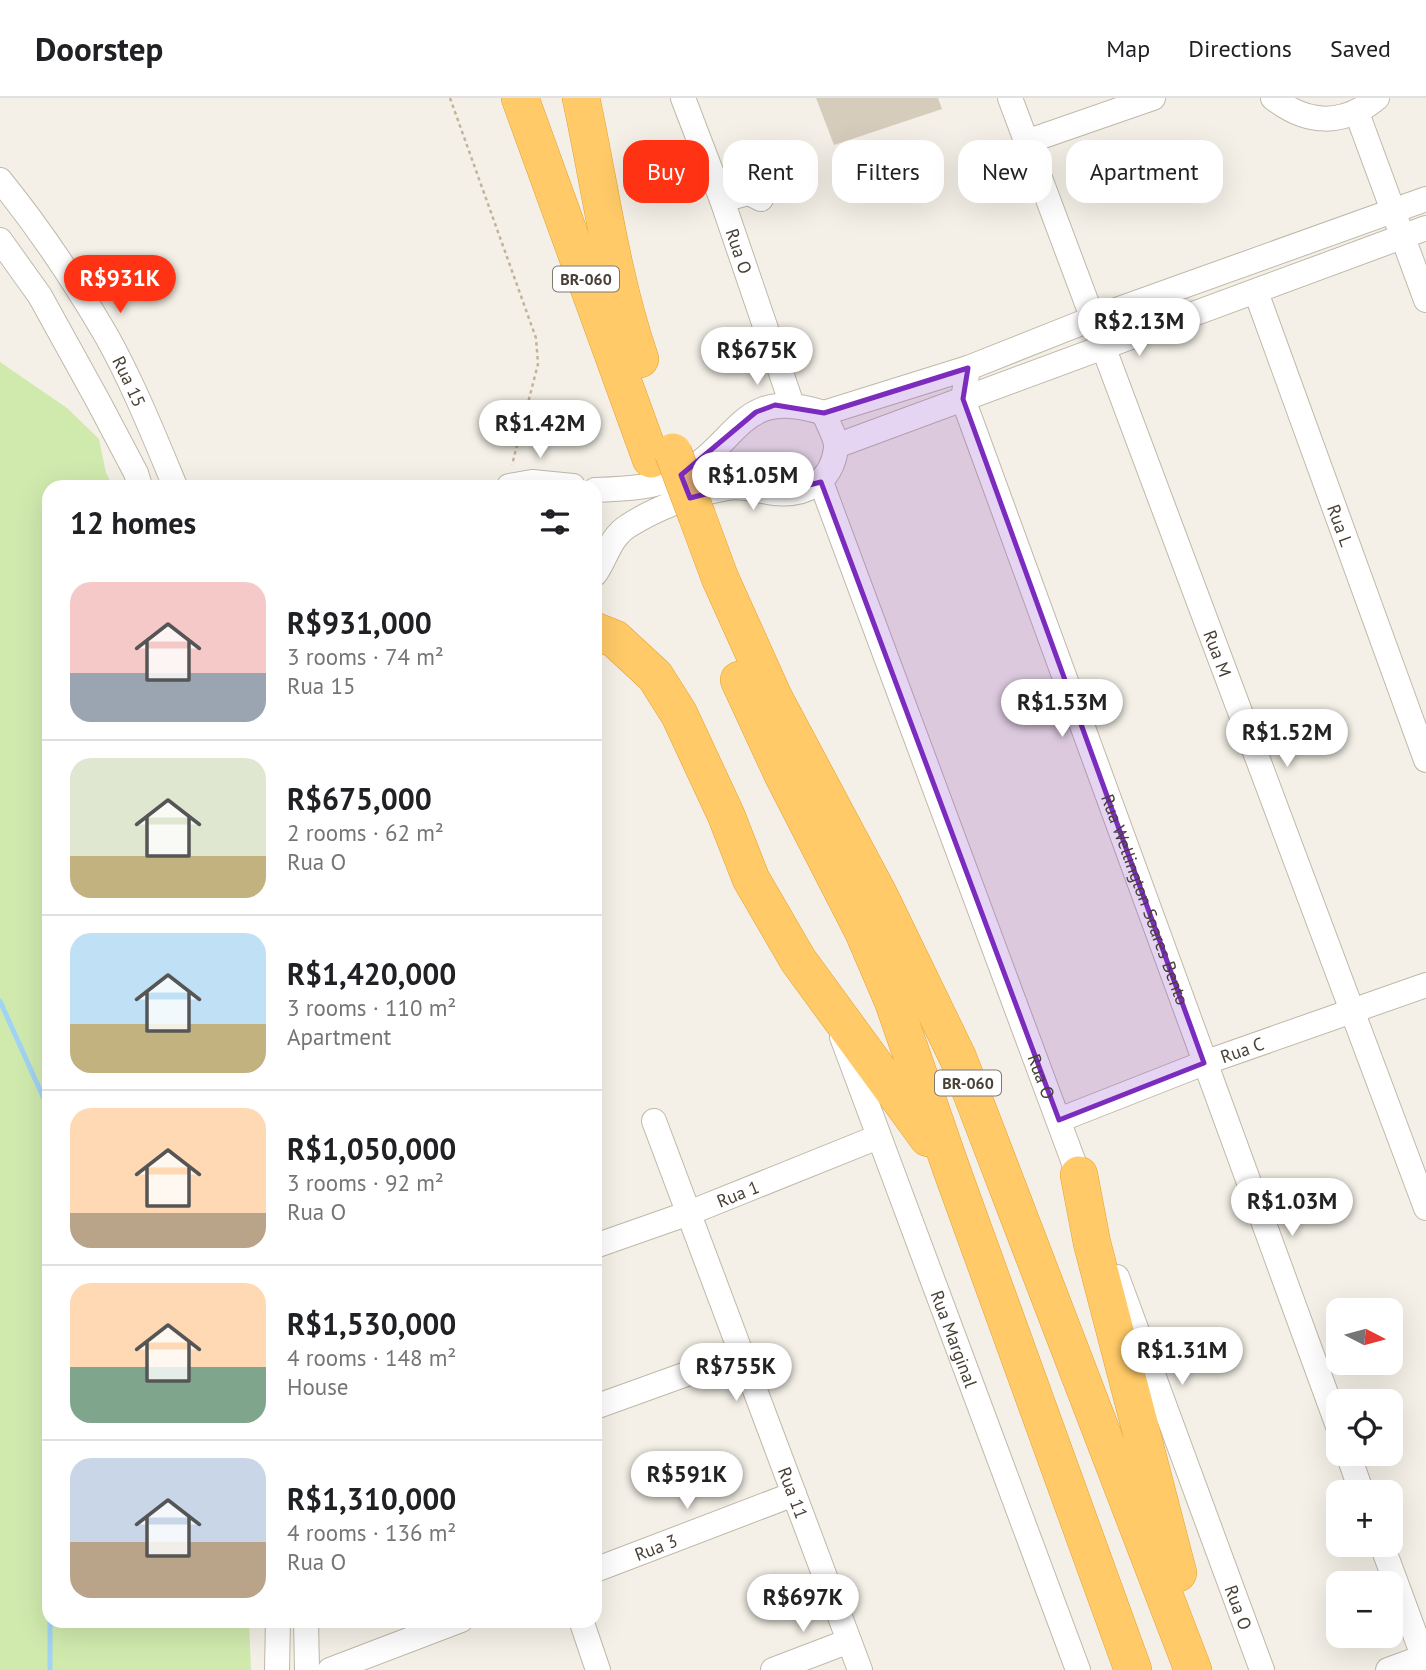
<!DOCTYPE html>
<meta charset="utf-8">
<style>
:root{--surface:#fff;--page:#f2f2f2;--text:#202124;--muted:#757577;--line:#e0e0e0;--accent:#ff3313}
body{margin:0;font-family:"PT Sans",sans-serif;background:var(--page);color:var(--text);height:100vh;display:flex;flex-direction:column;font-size:26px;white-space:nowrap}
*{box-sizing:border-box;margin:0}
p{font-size:23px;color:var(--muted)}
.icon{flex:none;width:38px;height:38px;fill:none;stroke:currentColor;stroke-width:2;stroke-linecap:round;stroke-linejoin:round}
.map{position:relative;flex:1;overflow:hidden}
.side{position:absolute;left:42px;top:382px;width:560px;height:1148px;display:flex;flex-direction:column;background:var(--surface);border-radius:21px;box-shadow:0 7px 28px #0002}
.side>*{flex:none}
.top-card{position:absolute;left:623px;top:42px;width:665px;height:63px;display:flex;gap:14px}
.needle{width:46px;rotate:96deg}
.tools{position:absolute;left:1326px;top:1200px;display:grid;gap:14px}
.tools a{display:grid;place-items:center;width:77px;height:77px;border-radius:14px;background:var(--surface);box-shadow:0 7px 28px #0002;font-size:35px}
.price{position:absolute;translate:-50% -60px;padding:0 16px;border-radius:24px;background:#fff;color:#222;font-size:23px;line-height:46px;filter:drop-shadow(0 2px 4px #0008)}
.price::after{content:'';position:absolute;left:50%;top:42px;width:21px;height:16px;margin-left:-10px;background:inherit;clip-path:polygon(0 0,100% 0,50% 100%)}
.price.selected{background:var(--accent);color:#fff}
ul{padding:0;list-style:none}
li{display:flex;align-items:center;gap:21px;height:175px;padding:0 28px}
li+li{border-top:2px solid var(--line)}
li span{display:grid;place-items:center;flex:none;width:196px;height:140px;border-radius:21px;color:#555}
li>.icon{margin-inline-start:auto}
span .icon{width:84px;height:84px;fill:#fffc;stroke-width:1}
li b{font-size:30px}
h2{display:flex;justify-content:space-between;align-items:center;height:84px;padding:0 28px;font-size:30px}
.tag{padding:0 24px;border-radius:21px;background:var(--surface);box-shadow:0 7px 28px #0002;font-size:24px;line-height:63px}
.tag.selected{background:var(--accent);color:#fff}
header{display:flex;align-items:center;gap:42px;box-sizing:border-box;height:98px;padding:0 35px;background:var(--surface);border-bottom:2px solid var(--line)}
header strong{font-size:33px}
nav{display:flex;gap:38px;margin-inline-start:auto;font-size:24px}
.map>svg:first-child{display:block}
</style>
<header>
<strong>Doorstep</strong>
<nav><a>Map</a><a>Directions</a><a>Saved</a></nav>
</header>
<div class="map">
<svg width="1426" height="1572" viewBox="0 0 1426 1572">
<rect width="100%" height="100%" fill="#f4f0e7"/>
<polygon fill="#d0eaae" points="0,264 67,310 99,341 106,375 113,388 49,388 49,1522 249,1523 251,1572 0,1572"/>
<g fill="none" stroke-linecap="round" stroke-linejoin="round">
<g stroke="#a1d3f4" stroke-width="5">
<polyline points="0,903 49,1012"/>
<polyline points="50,1572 50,1522"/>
</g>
</g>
<polygon fill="#d6ccbc" points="816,0 938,0 942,11 834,47"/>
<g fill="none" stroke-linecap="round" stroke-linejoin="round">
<defs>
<g id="minor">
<path id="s1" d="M683 0 722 102 792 307"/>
<path id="s2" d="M1010 0 1426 1110"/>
<path d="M1273 0C1308 27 1343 28 1377 0"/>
<polyline points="1357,15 1426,202"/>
<polyline points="1026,44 1153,0"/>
<path id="s3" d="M0 82C39 130 75 184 106 237 133 285 154 338 175 388"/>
<polyline points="722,102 749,95 761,101"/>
<polyline points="0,142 40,198 98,303 136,375 140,388"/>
<path id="s4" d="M1256 194 1426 662"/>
<path id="s5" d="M968 270 963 301 1339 1331"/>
<polyline points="824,315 968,270 1094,220 1426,101"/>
<polyline points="836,348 1426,130"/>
<path id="s6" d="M821 384 1084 1092"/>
<polyline points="509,388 532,384 573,388"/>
<path d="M595 392C623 391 656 390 680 377 741 345 739 287 824 315 827 325 837 340 836 350 832 384 806 398 775 395 759 393 743 387 727 390 693 396 656 410 628 428 610 439 606 461 595 476"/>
<path id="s7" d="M842 939 1078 1572"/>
<path id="s8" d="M1059 1022 1204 965 1426 887"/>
<path id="s9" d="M654 1023 860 1572"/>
<path id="s10" d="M595 1148 689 1115 878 1039"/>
<path id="s11" d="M1117 1179 1262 1572"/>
<polyline points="595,1309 742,1256"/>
<polyline points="1348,1356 1362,1395"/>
<polyline points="1382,1447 1426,1566"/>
<path id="s12" d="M595 1472 794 1396"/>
<polyline points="306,1522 307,1572"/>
<polyline points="581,1522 598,1572"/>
<polyline points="277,1572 278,1522"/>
<polyline points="330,1572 461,1522"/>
<polyline points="773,1572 849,1543"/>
<polyline points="1388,1572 1426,1558"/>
</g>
<g id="highway">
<polyline points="520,0 651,361"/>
<path d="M581 0C600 87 611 177 640 261"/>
<polyline points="697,418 720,480 774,600 879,797 958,960 1193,1572"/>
<polyline points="595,533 615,541 655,578 679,616 726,717 751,781 798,862 928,1040"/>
<polyline points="739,582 782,675 863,833 893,903 951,1070 1133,1572"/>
<polyline points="1079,1077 1092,1145 1178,1475"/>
</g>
</defs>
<use href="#minor" stroke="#c0b8a9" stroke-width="26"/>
<use href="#highway" stroke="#e59f31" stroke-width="38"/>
<polyline stroke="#c3b39a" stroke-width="2.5" stroke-dasharray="3.5 3.5" stroke-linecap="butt" points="450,0 536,240 538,266 512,367"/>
<use href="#minor" stroke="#fff" stroke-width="24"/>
<use href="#highway" stroke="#ffca67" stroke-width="37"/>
<defs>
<polyline id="highway-bridge" points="673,354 697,418"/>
</defs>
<use href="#highway-bridge" stroke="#e59f31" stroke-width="38" stroke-linecap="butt"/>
<use href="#highway-bridge" stroke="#ffca67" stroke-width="37"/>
</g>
<path fill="#7b2cbf" fill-opacity="0.2" stroke="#7b2cbf" stroke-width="5" stroke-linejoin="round" d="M968 270 963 301 1204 965 1059 1022 821 384 777 395 729 390 690 400 681 377 756 314 775 307 824 315Z"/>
<g text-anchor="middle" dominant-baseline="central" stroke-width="5" stroke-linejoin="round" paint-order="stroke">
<g fill="#fff" stroke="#7f7972" stroke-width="2">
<rect x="553" y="168.5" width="66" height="25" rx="5"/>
<rect x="935" y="972.5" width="66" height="25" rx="5"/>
</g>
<g font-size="16" font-weight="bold" fill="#484036">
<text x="586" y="181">BR-060</text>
<text x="968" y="985">BR-060</text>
</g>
<g font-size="18" fill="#484036" stroke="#fff">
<text stroke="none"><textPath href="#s1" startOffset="163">Rua O</textPath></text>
<text stroke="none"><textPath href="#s3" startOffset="240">Rua 15</textPath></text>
<text stroke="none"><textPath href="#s4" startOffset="248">Rua L</textPath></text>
<text stroke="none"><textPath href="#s2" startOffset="593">Rua M</textPath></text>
<text stroke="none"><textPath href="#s5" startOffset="564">Rua Wellington Soares Bento</textPath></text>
<text stroke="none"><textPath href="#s8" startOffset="196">Rua C</textPath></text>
<text stroke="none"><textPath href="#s6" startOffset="634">Rua O</textPath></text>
<text stroke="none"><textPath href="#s10" startOffset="152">Rua 1</textPath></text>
<text stroke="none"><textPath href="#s7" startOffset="322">Rua Marginal</textPath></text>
<text stroke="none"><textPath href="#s9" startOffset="397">Rua 11</textPath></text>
<text stroke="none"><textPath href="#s12" startOffset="65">Rua 3</textPath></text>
<text stroke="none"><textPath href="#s11" startOffset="352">Rua O</textPath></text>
</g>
</g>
</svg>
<div class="tools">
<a><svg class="needle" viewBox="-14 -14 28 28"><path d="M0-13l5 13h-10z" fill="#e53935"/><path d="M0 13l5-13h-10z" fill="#757577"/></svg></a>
<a><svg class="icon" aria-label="locate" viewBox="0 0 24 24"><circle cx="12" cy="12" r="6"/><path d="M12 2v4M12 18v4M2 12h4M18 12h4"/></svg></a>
<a>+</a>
<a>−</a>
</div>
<b class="price selected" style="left:120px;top:217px">R$931K</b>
<b class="price" style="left:1139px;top:260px">R$2.13M</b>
<b class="price" style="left:757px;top:289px">R$675K</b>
<b class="price" style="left:540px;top:362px">R$1.42M</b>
<b class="price" style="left:753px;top:414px">R$1.05M</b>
<b class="price" style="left:1062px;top:641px">R$1.53M</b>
<b class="price" style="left:1287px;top:671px">R$1.52M</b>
<b class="price" style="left:1292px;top:1140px">R$1.03M</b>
<b class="price" style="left:1182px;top:1289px">R$1.31M</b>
<b class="price" style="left:736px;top:1305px">R$755K</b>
<b class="price" style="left:687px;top:1413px">R$591K</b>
<b class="price" style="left:803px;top:1536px">R$697K</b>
<div class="top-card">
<a class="tag selected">Buy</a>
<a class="tag">Rent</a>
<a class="tag">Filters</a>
<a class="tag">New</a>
<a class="tag">Apartment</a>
</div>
<section class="side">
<h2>12 homes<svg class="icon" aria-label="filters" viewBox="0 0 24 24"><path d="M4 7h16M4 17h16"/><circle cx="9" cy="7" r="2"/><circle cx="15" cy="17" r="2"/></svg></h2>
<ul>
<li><span style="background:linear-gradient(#f6c9c9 65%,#9aa5b1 0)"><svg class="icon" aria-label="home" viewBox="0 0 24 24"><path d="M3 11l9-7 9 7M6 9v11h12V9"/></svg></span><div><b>R$931,000</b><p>3 rooms · 74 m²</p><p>Rua 15</p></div></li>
<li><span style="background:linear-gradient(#dfe7d0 70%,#c2b280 0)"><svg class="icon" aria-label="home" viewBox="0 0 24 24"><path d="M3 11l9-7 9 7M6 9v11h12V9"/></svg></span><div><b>R$675,000</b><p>2 rooms · 62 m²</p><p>Rua O</p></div></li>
<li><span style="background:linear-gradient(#bfe0f5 65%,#c2b280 0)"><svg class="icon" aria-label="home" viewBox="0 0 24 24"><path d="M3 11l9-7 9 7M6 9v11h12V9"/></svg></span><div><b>R$1,420,000</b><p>3 rooms · 110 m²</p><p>Apartment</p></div></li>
<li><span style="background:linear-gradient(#ffd9b3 75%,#b9a48a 0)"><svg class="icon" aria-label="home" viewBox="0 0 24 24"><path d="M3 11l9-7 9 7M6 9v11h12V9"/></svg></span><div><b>R$1,050,000</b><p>3 rooms · 92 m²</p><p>Rua O</p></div></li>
<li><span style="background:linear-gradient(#ffd9b3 60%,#7fa58c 0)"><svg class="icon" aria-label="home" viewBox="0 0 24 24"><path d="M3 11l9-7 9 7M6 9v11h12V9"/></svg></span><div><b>R$1,530,000</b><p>4 rooms · 148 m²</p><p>House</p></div></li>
<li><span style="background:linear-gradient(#c9d6e8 60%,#b9a48a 0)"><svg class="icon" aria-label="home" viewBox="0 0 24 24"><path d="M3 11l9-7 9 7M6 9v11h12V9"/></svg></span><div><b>R$1,310,000</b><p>4 rooms · 136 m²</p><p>Rua O</p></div></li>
</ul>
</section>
</div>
